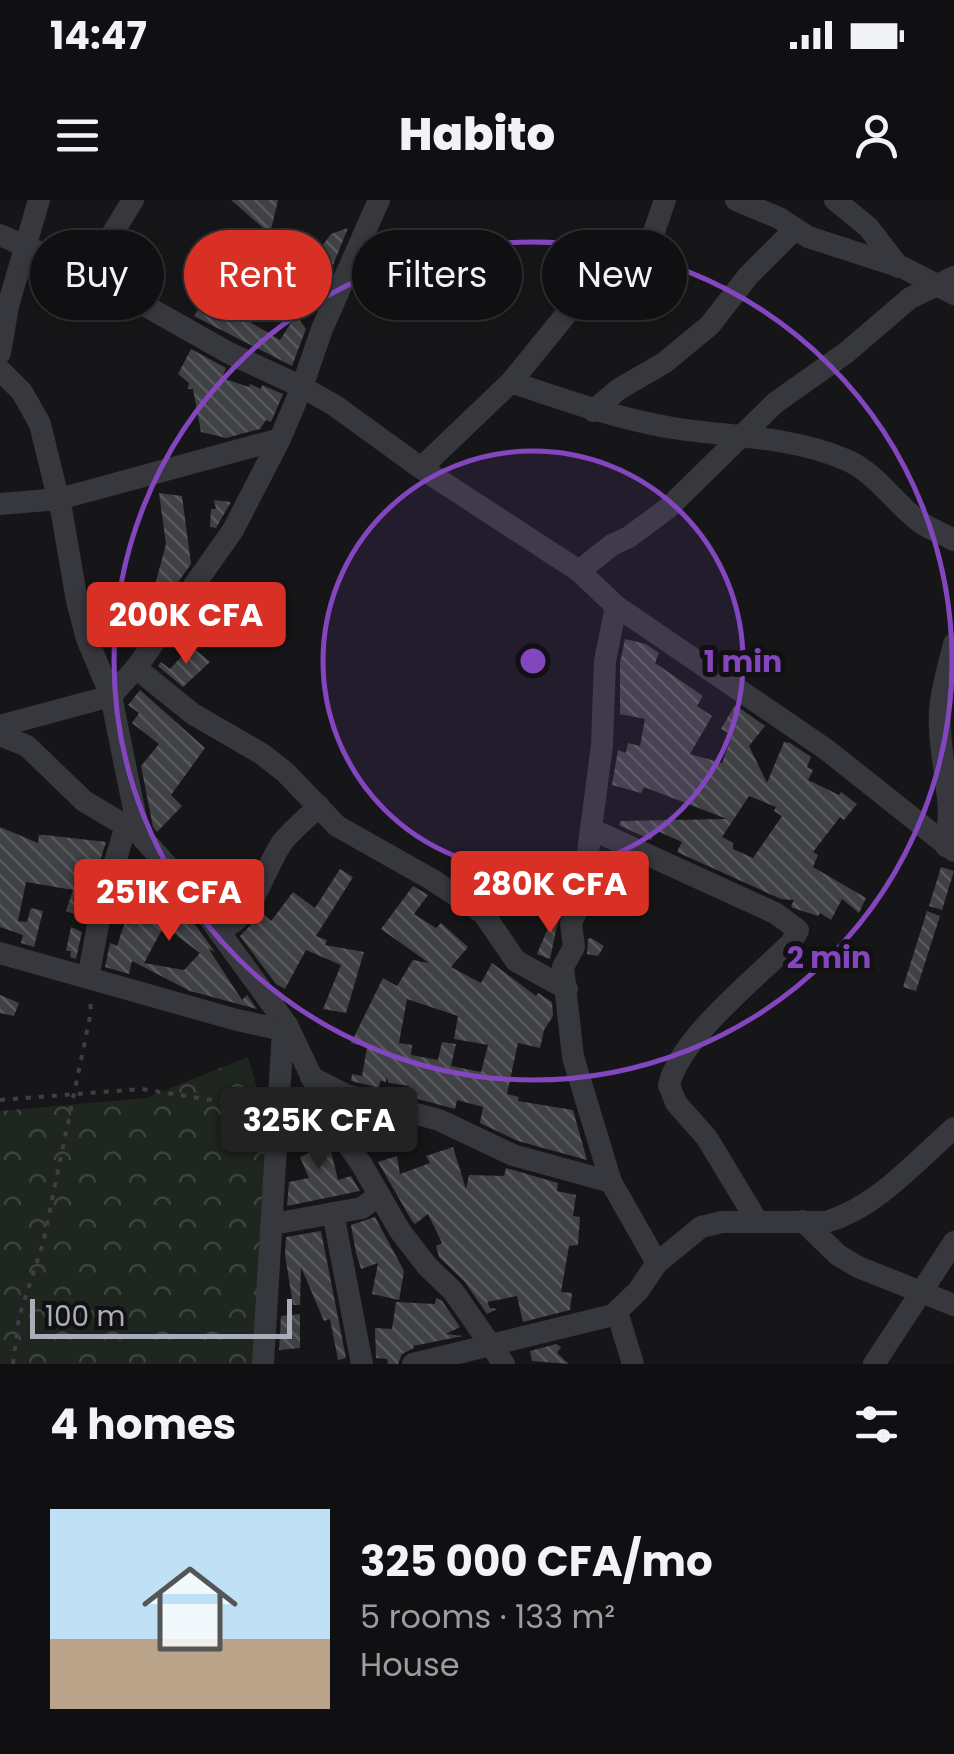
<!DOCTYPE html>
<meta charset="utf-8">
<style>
:root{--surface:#101012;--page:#19191b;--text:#f1f3f6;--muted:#9c9d9f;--line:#303032;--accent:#d93025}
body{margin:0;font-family:Poppins,sans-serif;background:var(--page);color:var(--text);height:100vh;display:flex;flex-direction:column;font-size:38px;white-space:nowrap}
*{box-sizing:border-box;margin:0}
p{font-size:32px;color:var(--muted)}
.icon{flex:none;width:55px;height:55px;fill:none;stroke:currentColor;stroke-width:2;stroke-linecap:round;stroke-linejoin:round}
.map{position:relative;height:1164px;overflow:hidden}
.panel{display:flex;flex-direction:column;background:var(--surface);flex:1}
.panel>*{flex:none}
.guide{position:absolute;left:30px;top:30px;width:895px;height:90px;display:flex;gap:20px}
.scale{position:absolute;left:30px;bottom:25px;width:262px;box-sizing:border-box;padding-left:10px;border:5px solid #a8adb8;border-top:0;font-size:28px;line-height:35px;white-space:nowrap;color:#a8adb8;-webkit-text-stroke:8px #111113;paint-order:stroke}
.price{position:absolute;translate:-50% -85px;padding:0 22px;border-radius:10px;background:var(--accent);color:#fff;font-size:32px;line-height:65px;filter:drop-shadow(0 2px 5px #0008)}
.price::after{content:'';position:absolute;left:50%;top:60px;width:30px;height:22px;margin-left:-15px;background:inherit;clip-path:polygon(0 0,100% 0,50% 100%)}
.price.current{background:#222;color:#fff}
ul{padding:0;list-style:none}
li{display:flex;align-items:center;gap:30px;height:250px;padding:0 50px}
li span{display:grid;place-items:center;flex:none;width:280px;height:200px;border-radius:0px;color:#555}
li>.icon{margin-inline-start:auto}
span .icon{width:120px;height:120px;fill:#fffc;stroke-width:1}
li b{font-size:42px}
h2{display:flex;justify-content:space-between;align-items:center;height:120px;padding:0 50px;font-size:42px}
.chip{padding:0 35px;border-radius:45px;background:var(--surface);box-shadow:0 2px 8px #0004,0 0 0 2px var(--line);font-size:35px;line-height:90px}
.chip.current{background:var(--accent);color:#fff}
.status{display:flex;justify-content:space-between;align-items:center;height:70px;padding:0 50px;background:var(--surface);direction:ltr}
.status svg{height:28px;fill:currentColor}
header{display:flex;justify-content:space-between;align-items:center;height:130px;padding:0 50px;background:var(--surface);font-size:45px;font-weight:800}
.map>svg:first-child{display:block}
</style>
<div class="status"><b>14:47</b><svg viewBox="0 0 49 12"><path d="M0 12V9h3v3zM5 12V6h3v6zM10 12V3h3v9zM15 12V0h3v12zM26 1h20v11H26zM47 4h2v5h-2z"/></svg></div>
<header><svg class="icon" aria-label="menu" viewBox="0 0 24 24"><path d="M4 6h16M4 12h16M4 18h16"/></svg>Habito<svg class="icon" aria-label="person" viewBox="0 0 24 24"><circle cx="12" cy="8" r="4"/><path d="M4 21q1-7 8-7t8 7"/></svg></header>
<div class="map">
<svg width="954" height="1164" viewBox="0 0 954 1164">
<defs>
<pattern id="forest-crowns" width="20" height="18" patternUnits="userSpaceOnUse" patternTransform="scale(2.5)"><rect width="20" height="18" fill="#1e261f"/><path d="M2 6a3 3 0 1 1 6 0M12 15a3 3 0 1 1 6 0" fill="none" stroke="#3c433d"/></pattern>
<pattern id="building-back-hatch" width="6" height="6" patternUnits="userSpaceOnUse" patternTransform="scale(2.5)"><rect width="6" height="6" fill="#404145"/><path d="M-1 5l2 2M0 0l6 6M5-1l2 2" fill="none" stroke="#595a5e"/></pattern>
</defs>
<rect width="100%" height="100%" fill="#161618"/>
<polygon fill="url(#forest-crowns)" points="248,857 279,964 273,1164 0,1164 0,911 146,898"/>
<g fill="url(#building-back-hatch)" fill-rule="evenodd">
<polygon points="231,0 278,0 270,34"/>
<polygon points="348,28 323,90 310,113 268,87 243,118 280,140 296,115 306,129 292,166 194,116 206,97 216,105 245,70 252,74 254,62 302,73 331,34"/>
<polygon points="191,149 226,168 222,178 249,187 250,184 261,189 262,185 283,194 271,222 266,220 260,229 226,238 201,232 193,189 188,189 189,183 178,174"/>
<polygon points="159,293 182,296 191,364 152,419 147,415 166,344"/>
<polygon points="214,300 231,302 216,328 210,327 211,309 216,309"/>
<path d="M625 439 646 444 659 453 655 463 703 496 697 506 712 516 690 554 722 563 732 535 721 529 735 505 765 526 749 546 767 583 784 542 790 543 811 557 807 567 813 570 808 580 839 595 841 592 857 604 844 620 840 617 813 652 818 655 813 667 866 698 859 713 842 699 831 720 820 713 818 716 793 708 791 706 794 700 781 699 677 652 682 642 655 630 651 640 619 625 621 621 727 619 644 587 641 593 612 585 618 550 626 553 628 543 640 546 645 519 620 514V463ZM749 596 776 607 774 611 782 616 753 658 733 649V643L722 637Z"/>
<polygon points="191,446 210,462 183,487 158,466 161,462 170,469"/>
<polygon points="140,490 205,548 171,595 182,606 157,632 153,627 141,566 159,544 132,523 139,513 128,505"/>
<polygon points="0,627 38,643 39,635 45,635 106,642 82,717 66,711 73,690 26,682 18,721 27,722 31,708 43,711 34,747 21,743 23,735 0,727"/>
<path d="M143 666 176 698 215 752 208 748 242 800 247 795 257 809 190 791 132 761 129 774 105 767 110 743 117 746ZM164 726 200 753 184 770 144 763Z"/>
<polygon points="941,667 954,671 942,710 929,706"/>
<polygon points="340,669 353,677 316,736 327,740 325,745 364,752 346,813 323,809 341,765 306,750 285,789 276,784 240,736 262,713 271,721 293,692 315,708"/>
<polygon points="202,677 230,705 223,711 199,679"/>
<path d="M413 686 428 695 414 714 436 728 441 723 468 747 451 767 481 783 492 763 536 796 538 793 552 802 553 816 544 830 540 848 518 843 507 894 519 897 518 901 573 910 587 960 518 941 480 923 483 907 457 900 455 909 407 896 409 886 389 883 386 877V882L380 881 379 888 351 881 352 874 362 876 367 847 351 843 383 778 397 786 413 760 429 763 381 729ZM407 799 458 816 454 839 488 845 481 872 451 866 456 844 442 842 438 860 411 855 412 845 399 843Z"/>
<polygon points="557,706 561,707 550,759 537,754"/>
<polygon points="927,711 940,716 916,791 903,787"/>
<polygon points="71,727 82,732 76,759 70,757 71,751 66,751"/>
<polygon points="591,738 604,746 598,756 587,754 588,739"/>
<polygon points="0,795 19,803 14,816 0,813"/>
<polygon points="310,909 329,943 338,980 351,976 360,991 287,1006 289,982 309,978 300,957 316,950 310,928 316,925 307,925 304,910"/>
<polygon points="453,947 466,989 469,975 504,976 506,968 558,983 557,991 576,995 573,1016 580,1017 578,1045 569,1046 561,1092 572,1093 570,1110 523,1122 517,1096 487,1102 490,1108 497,1109 487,1114 465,1082 439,1057 436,1046 442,1043 428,1014 415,1024 412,1021 378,962 397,956 400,974 430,963 426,956"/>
<polygon points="375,1017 404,1071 399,1100 372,1094 378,1063 361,1069 356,1053 351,1025"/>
<polygon points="321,1031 346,1158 338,1160 330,1119 324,1121 301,1067 300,1105 293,1105 285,1055 286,1037"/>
<polygon points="436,1098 442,1101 460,1127 446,1134 463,1136 413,1146 414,1148 402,1154 398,1164 388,1164 387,1159 376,1158 375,1128 392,1129 396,1102 435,1104"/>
<polygon points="300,1114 300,1148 279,1150 281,1116"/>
<polygon points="556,1144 561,1147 557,1153 569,1164 532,1161 530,1151"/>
</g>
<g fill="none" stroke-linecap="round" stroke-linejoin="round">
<g stroke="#3d3f44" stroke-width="4" stroke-dasharray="5 8" stroke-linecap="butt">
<polyline points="0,900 142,889 262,908"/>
<polyline points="13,1164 19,1117 43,1043 91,812 90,797"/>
</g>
<g stroke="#37383d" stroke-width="22">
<polyline points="736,0 779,18 808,37 904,68 954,94"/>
<polyline points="835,0 868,27 899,67"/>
<polyline points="0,35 91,75 229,153 302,187 334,205 421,268 579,371 616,406 827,550 954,651"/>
<polyline points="91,75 106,44 133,0"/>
<polyline points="0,153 8,106 39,0"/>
<polyline points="0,170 22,192 40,224 62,314 77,401 87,439 111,496 139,634 188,689 287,825 335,926 362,965 400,1031 427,1066 453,1091 504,1164"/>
<path d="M511 182C567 201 621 220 679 229 734 237 793 237 844 259 875 271 894 303 920 322 930 329 943 334 954 340"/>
<polyline points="593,211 619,189 664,163 710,125 748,76 795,29"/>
<polyline points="421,268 511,182 568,112 624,60 649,46 665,0"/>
<polyline points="0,304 59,299 280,239"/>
<polyline points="579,371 612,345 629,337 668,308 775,203 847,152 910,98 954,77"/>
<polyline points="616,406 605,461 602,545 582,698 571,723 574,747 563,767 573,857 611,982 657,1063"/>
<polyline points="136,468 193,514 262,554 285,572 337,626 431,679 483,713 516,761 567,789"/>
<polyline points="0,526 111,496 136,468 233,330 280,239 302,187 322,129 379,0"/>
<polyline points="0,535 27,546 84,601 126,626 102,704 88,778"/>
<path d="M591 629 775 713 798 730 791 743C757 777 679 839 669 885L676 903 707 938 757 1021"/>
<path d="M946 646C954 598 942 574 940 529 938 500 947 472 954 444"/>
<path d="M219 730C257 716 262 669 284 640 294 628 308 617 319 606"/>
<polyline points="0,753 237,820 283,830"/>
<polyline points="311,877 346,895 439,920 513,955 611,982"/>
<polyline points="333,1013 362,1164"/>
<polyline points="803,1021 838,1055 858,1067 954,1105"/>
<polyline points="273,1024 362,1008 379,995"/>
<polyline points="617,1112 633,1164"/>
<polyline points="263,1164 283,830 287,825"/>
<path d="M413 1164 613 1115 638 1091 657 1063 701 1027 722 1022H826C876 1008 915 962 954 928"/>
<polyline points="874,1164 954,1042"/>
</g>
</g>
<circle cx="533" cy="461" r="210" fill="#8446be" fill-opacity=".12"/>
<g fill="none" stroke="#8446be" stroke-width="5">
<circle cx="533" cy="461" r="210"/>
<circle cx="533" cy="461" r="419"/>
</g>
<circle cx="533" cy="461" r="15" fill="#8446be" stroke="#111113" stroke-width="5"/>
<g font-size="30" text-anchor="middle" font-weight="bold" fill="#8446be" stroke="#111113" stroke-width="10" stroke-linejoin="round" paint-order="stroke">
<text x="743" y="472">1 min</text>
<text x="829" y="768">2 min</text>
</g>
</svg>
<div class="scale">100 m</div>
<b class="price" style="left:186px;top:467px">200K CFA</b>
<b class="price" style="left:550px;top:736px">280K CFA</b>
<b class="price" style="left:169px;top:744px">251K CFA</b>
<b class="price current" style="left:319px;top:972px">325K CFA</b>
<div class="guide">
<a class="chip">Buy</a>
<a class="chip current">Rent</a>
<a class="chip">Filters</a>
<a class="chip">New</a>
</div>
</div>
<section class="panel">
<h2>4 homes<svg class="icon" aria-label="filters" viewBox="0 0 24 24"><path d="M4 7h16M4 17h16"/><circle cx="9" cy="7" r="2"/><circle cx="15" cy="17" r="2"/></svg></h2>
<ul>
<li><span style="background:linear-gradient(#bfe0f5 65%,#b9a48a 0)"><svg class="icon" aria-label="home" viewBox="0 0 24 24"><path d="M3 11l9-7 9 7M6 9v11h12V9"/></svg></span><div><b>325 000 CFA/mo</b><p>5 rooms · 133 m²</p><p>House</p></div></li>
</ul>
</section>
